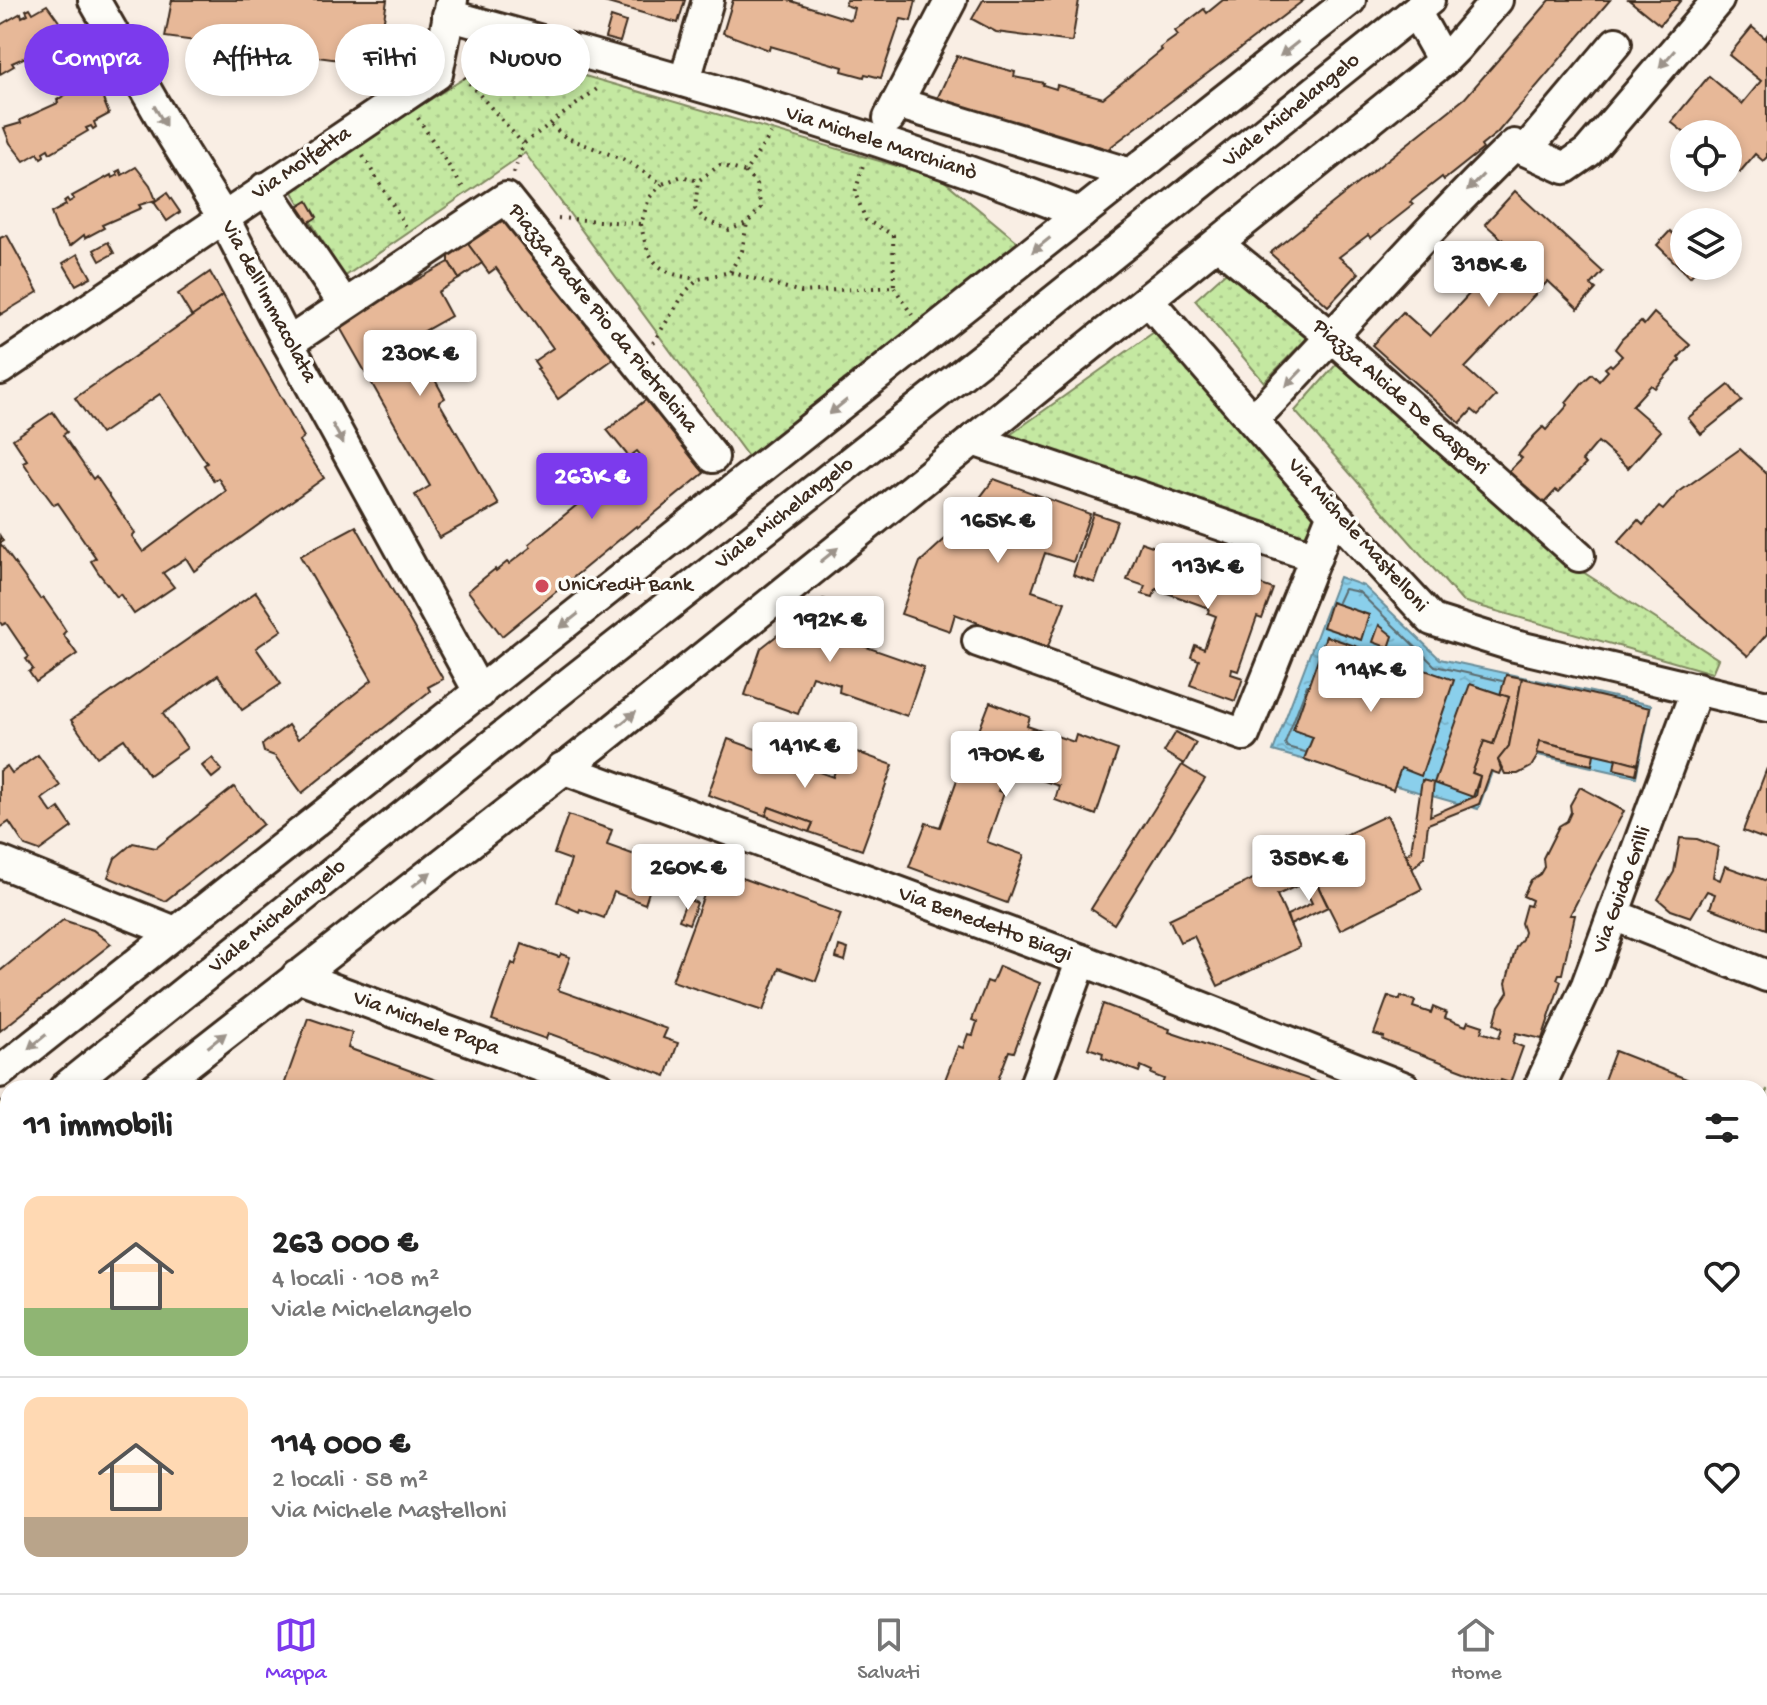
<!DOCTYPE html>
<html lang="it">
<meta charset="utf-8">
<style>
:root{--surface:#fff;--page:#f2f2f2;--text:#222;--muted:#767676;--line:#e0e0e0;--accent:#7c3aed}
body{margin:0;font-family:"Gochi Hand",sans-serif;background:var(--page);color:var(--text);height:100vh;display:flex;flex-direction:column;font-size:30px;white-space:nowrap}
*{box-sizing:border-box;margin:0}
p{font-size:26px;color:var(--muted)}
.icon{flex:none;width:44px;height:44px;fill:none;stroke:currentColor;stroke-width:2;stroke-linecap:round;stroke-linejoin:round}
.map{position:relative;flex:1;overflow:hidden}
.sheet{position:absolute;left:0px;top:1080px;width:1768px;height:514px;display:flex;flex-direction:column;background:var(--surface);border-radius:24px 24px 0 0;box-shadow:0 4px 12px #0003}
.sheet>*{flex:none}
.banner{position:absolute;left:24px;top:24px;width:800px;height:72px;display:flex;gap:16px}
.buttons{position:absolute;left:1670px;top:120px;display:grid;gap:16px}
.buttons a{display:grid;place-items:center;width:72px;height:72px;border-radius:50%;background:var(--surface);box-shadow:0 4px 12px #0003;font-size:40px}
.price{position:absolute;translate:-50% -68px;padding:0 18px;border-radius:8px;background:#fff;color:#222;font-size:26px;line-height:52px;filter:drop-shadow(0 2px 4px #0008)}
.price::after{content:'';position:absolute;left:50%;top:48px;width:24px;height:18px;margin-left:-12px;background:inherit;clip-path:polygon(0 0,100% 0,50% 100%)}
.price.current{background:var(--accent);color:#fff}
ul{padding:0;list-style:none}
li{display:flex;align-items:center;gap:24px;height:200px;padding:0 24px}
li+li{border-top:2px solid var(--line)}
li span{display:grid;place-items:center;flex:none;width:224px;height:160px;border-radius:16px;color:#555}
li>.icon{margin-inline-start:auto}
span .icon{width:96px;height:96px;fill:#fffc;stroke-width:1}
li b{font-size:34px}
h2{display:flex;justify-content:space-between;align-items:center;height:96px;padding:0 24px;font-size:34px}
.pill{padding:0 28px;border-radius:36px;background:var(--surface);box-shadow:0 4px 12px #0003;font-size:28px;line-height:72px}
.pill.current{background:var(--accent);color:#fff}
.menu{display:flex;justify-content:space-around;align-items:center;height:112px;border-top:2px solid var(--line);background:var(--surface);font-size:22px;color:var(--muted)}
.menu a{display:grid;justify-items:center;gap:4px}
.menu .current{color:var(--accent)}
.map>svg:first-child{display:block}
</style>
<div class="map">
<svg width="1767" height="1593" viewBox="0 0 1767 1593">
<defs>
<pattern id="park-dots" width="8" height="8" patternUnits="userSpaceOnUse" patternTransform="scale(2)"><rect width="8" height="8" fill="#c4e8a1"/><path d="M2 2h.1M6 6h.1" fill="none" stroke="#a9c78a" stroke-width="1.8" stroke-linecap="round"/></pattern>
<pattern id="water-ripples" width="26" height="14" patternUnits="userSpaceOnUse" patternTransform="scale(2)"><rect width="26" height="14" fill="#8acfeb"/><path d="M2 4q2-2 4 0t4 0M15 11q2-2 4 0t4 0" fill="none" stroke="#78b2c9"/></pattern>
</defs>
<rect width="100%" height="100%" fill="#f9eee4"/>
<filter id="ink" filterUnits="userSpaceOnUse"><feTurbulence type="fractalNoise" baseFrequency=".0125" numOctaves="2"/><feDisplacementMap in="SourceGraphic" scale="16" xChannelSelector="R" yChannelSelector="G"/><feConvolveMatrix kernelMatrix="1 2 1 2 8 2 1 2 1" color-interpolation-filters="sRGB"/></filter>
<g filter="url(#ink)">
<polygon fill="#c4e8a1" stroke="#808960" stroke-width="2" points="1767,1089 1767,1170 1760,1168 1760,1108"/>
<g fill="url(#park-dots)" stroke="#808960" stroke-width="2">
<polygon points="505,53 942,179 1018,242 749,458 525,153 344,277 290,187"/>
<polygon points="1234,265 1313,332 1264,382 1195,300"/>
<polygon points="1154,332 1320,509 1300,544 1007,437"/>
<polygon points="1341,359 1555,554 1718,659 1712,673 1462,601 1295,411"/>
<polygon points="1586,1586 1715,1586 1733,1593 1582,1593"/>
</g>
<polygon fill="url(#water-ripples)" stroke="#6a8d99" stroke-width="2" points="1339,577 1364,586 1440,659 1651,705 1636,777 1534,754 1492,772 1478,809 1273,751"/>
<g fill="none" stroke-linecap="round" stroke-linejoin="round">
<g stroke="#5b6c70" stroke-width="2">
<polyline points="1338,602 1344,589 1359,592 1435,666 1502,681"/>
<polyline points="1305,752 1287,747 1285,743 1307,685"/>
</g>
</g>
<g fill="#e7b898" stroke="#3b2a1e" stroke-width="2">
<polygon points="172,0 387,0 377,65 165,37"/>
<polygon points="597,0 685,0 678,23"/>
<polygon points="733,0 788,0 851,20 854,8 845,5 847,0 916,0 911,21 901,19 881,78 865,74 864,77 842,71 843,67 770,46 769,50 723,33"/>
<polygon points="983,0 1079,0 1072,42 996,32 972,19"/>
<polygon points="1223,0 1304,0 1108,149 936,101 957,56 1015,72 1014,77 1044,83 1043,85 1056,89 1057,85 1103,98 1162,50 1160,48 1178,35 1175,31 1204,9 1207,13"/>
<polygon points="1550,0 1610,0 1497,133 1481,146 1483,149 1444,180 1442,177 1410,202 1413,205 1371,238 1368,235 1339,257 1359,273 1328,306 1270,253 1465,98"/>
<polygon points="1629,0 1681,0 1660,25"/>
<polygon points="47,5 60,23 66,38 59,42 57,39 49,43 51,46 12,63 14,66 0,74 0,25 21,13 22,17 28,14 26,10 30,8 33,13"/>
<polygon points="611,17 626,22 620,42 605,38"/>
<polygon points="1752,27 1765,38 1767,35 1767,157 1763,161 1755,154 1740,172 1728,162 1728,134 1686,134 1671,122 1709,76 1742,104 1761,81 1729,55"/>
<polygon points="90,81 103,99 109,114 94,122 96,127 93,129 91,126 86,128 88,131 50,153 48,149 43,152 44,156 41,158 38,153 24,161 10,143 4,128 21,123 20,120 58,103 57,100 75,89 77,93"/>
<polygon points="136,167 150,185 156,200 139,205 141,208 102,225 104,228 85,238 84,235 70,246 57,229 51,213 66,205 64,201 67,199 69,202 74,199 72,196 111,175 112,178 118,175 116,172 120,170 122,175"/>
<polygon points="1515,191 1603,272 1591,285 1596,289 1578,309 1548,281 1465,368 1496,396 1478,415 1472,410 1460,423 1372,345 1403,312 1430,336 1512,248 1485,224"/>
<polygon points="167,193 180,212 167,221 154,202"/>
<polygon points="308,201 317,217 303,226 293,210"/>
<polygon points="502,207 619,355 558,399 537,369 539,368 534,361 553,348 496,268 489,273 462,236"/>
<polygon points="1670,231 1684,244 1684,266 1700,266 1690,277 1657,245"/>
<polygon points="7,235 38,292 0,315 0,238"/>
<polygon points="462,236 482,263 459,279 449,262 449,245"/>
<polygon points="108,242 114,253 100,261 94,250"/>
<polygon points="78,254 91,277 76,285 63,263"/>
<polygon points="449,262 459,279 438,292 451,316 405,342 427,382 434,378 445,398 439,402 499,505 439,538 415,495 430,486 338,324"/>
<polygon points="210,272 223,295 192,317 178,294"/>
<polygon points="223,295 304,437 299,441 324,478 194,571 186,558 163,573 174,587 134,614 120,594 117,597 98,572 91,561 96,558 58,503 54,505 33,477 23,462 27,460 13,439 53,412 67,432 63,435 93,479 96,476 135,533 132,536 143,552 226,491 218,478 214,481 204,465 207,463 160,394 101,434 75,398"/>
<polygon points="1654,313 1690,345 1678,358 1680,360 1655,388 1651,385 1632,406 1661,431 1628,468 1598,442 1582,461 1586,464 1559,492 1556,490 1542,505 1507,473 1522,458 1518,455 1534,436 1543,427 1546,430 1568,405 1566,402 1582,383 1592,374 1599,381 1608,371 1605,368 1610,364 1612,366 1622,356 1615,349 1622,339 1641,322 1644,325"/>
<polygon points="1729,385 1742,401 1701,434 1688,418"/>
<polygon points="647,399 704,473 637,528 636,526 502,636 468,591 495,569 496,571 507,562 509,564 531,547 529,544 600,486 603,489 643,458 637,451 629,457 607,430"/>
<polygon points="1740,449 1767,474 1767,634 1748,656 1618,542 1638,520 1643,525 1659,507 1663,510 1679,492"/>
<polygon points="994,479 1090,514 1073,562 1045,553 1032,591 1065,602 1047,649 955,614 950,631 901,614 920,562 957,528"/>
<polygon points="1093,513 1117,521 1095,583 1073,575"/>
<polygon points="356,526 443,679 428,687 430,691 302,793 275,756 264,752 262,745 288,725 298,739 372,680 300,556"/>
<polygon points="0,536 3,541 0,543 40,599 43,597 57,617 66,631 63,634 77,654 36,682 29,672 33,669 26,659 29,657 6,623 2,625 0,622"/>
<polygon points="1141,542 1273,589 1262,619 1257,617 1238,671 1232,669 1231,674 1243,678 1235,701 1190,685 1199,660 1191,657 1195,645 1204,649 1216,616 1208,613 1209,608 1156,589 1153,597 1142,594 1145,586 1127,580"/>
<polygon points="256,592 282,630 256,648 281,684 242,710 218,675 163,714 187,748 149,775 124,739 97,757 71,720"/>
<polygon points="823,599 856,610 846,640 924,667 907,716 839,692 840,685 812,676 798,714 745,695 761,648"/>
<polygon points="1331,602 1369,615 1361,640 1323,627"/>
<polygon points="1379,625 1393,636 1389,648 1373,642"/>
<polygon points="1326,636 1454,680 1421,776 1401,768 1393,790 1304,759 1313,737 1293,730"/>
<polygon points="1506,675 1522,678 1509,746 1498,760 1501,769 1499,774 1491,771 1479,804 1428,824 1424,857 1413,868 1406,854 1411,851 1422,780 1434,783 1430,816 1476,796 1480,776 1472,773 1484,741 1493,744 1509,697 1500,695"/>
<polygon points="1522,678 1650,708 1638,764 1540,741 1537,757 1531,767 1518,774 1505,774 1498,760 1509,746"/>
<polygon points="1470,684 1509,697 1493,744 1484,741 1472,773 1480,776 1473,797 1434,783"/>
<polygon points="990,702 1030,717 1027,726 1074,742 1076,735 1118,750 1096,815 1055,800 1059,786 1015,771 1016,769 1009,766 998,791 1004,793 987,842 1024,855 1007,903 909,867 926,823 940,827 958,777 964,779 970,760 968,759"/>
<polygon points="1176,732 1196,743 1184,764 1164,752"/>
<polygon points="728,739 833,777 843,747 893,765 862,850 809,832 813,823 769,807 766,816 708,795"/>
<polygon points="1540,741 1594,754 1592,765 1537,753"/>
<polygon points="38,755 60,786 42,799 52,813 59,808 72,827 39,851 25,846 9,822 0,828 0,771 7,766 12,773"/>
<polygon points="212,758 222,770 212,778 202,766"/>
<polygon points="1616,758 1638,764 1636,774 1614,769"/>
<polygon points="1182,765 1205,779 1114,924 1091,909"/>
<polygon points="1767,768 1767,840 1743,831"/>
<polygon points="234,787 263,824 165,901 108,877 115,858 133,843 156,848"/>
<polygon points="1580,787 1624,811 1570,915 1575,915 1562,974 1559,974 1557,979 1561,981 1542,1039 1516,1033 1513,1043 1523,1047 1510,1083 1501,1080 1500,1083 1465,1071 1383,1040 1384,1037 1374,1034 1388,996 1400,1000 1401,996 1415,1001 1413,1007 1431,1013 1433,1007 1447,1013 1445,1018 1466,1026 1468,1021 1483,1026 1481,1032 1499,1038 1502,1028 1494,1024 1499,1006 1508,992 1506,983 1516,947 1522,939 1524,932 1521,923 1526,905 1530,906 1532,900 1523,896 1531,880 1540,874 1544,867 1543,858 1559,826 1567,821 1571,812 1570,805"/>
<polygon points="769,807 813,823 809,832 766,816"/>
<polygon points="568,815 612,830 607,845 646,859 647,857 659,861 645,904 614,892 604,918 580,909 579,912 557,902 571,860 554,854"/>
<polygon points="1387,815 1422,889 1340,930 1314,878 1277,895 1300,947 1218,986 1194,936 1180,942 1169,919"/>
<polygon points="1680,838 1697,839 1718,847 1713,877 1720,880 1725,866 1767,881 1767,929 1710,908 1715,894 1707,891 1691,917 1671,910 1658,899 1674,872"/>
<polygon points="714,868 841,914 816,981 779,968 763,1011 672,981"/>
<polygon points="1314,878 1328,907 1290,925 1287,915 1312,903 1302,883"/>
<polygon points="687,899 697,903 689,924 679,920"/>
<polygon points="63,920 93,930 111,944 0,1031 0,971"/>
<polygon points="522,944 559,957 561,954 570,957 558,990 667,1029 663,1038 678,1043 666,1076 548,1033 546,1039 492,1020 512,963 515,965"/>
<polygon points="839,946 848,949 845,961 836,958"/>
<polygon points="999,966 1040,983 1014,1052 1009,1051 995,1088 948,1088 943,1085 958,1046 963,1048 968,1034 973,1035 977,1022 972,1020 987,981 992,983"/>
<polygon points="1103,1004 1170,1029 1169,1032 1334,1088 1172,1088 1162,1084 1164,1079 1151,1074 1152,1071 1141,1066 1139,1072 1102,1058 1103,1053 1088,1048"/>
<polygon points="308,1018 352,1033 348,1048 458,1088 283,1088"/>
<polygon points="1615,1051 1687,1079 1686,1083 1698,1088 1601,1088"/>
<polygon points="1760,1185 1767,1188 1767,1211 1762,1223"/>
<polygon points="1767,1250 1767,1327 1762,1333 1760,1259"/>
<polygon points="4,1260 8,1265 8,1315 0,1321 0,1261"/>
<polygon points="8,1426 8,1489 0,1495 3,1498 0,1500 0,1433"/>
<polygon points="371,1586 413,1586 410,1593 368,1593"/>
<polygon points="413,1586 452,1586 470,1593 410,1593"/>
<polygon points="624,1586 687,1586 684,1593 642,1593"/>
<polygon points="757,1586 813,1586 810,1593 754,1593"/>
<polygon points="1403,1586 1550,1586 1548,1593 1421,1593"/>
</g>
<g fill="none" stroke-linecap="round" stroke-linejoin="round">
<defs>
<g id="minor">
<polyline points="94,0 167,127 223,217 288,343 480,693"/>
<polyline points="1416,13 1443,61"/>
<path d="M448 15C661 74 875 132 1081 214"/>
<polyline points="685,80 708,0"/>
<polyline points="897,103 1131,174"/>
<polyline points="889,118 951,0"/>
<polyline points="1526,150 1616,43"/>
<polyline points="265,188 344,304"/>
<polyline points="1218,244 1333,338 1579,556"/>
<polyline points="1148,300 1333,513 1432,620 1515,646 1767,706"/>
<polyline points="288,343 506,198 713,457"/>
<polyline points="0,369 437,74 452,0"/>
<path d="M1254 419C1342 329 1423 232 1514 145L1565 168 1588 152 1718 0"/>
<polyline points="973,440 1316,557"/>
<polyline points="978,641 1244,735 1333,513"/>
<polyline points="562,768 1082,960 1405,1088"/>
<polyline points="0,862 175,932"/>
<polyline points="1614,915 1767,976"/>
<polyline points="297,976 600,1088"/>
<polyline points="0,1072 1350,0"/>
<polyline points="65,1088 562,689 1018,330 1429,0"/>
<polyline points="156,1088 601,740 1443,61 1456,48 1497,0"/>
<polyline points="1034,1088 1082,960"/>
<polyline points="1539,1088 1587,985 1697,688"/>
<polyline points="0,1216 8,1210"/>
<polyline points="1760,1245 1767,1235"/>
<polyline points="1760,1382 1767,1375"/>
<polyline points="1760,1500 1767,1509"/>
<polyline points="0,1533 8,1527"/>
<polyline points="1013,1586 1017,1593"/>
<polyline points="314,1593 316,1586"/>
<polyline points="835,1593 838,1586"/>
<polyline points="868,1593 871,1586"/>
<polyline points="1082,1593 1085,1586"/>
</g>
<g id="major">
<polyline points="0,1122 8,1125"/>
<polyline points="1221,1586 1241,1593"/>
</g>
</defs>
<use href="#minor" stroke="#3b2a1e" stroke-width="36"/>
<use href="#major" stroke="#3b2a1e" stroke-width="44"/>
<g stroke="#3b2a1e" stroke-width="4" stroke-dasharray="2 6" stroke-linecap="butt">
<polyline points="464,77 523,144"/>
<polyline points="418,118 465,191"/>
<polyline points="551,125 565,137 627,161 662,184 682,176 698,181"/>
<polyline points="363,156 408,230"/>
<polyline points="745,172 756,184 761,208 747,223 729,230 705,220 695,209 698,181 720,165 745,172 771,134"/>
<polyline points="514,173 523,144 601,86"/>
<polyline points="558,218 641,224 649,198 662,184"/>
<path d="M641 224C648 264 659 274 698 279"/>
<polyline points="730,272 742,251 747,223"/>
<polyline points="894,287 912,315"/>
<polyline points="653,343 686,291 699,279 730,272 801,292 894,287 893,235 866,220 855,193 863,165"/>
<polyline points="1760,1546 1766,1536"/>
<polyline points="1125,1586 1143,1593"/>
<polyline points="1568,1593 1571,1586"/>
</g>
<use href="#minor" stroke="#fdfcf7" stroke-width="30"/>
<use href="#major" stroke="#fce080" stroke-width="38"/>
</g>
<defs><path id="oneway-solid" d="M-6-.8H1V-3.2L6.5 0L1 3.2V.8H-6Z" transform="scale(2)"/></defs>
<g fill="#9c938a">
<use href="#oneway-solid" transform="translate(1289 49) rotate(142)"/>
<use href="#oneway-solid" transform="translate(1667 59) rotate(131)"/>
<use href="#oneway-solid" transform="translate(160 116) rotate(60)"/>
<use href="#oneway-solid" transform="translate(1475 183) rotate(134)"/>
<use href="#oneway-solid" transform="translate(1041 245) rotate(141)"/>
<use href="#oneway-solid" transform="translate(1294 378) rotate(134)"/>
<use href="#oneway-solid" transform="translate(838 407) rotate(141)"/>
<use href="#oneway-solid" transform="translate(338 434) rotate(61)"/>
<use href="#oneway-solid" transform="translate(829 555) rotate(-39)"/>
<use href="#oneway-solid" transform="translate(569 621) rotate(142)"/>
<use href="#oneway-solid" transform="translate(627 719) rotate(-39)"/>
<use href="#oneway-solid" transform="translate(422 879) rotate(-38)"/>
<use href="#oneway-solid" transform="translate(217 1040) rotate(-38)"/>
<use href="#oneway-solid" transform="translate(37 1042) rotate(141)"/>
</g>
</g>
<circle fill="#d1495b" stroke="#fdfcf7" stroke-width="3" cx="542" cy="586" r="8"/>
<g text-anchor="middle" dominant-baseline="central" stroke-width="7" stroke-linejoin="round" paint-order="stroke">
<g font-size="22" fill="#3b2a1e" stroke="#fdfcf7">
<text transform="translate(1292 111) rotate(-39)">Viale Michelangelo</text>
<text transform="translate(881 144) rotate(18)">Via Michele Marchianò</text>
<text transform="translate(302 164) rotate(-34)">Via Molfetta</text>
<text transform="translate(268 302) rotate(62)">Via dell'Immacolata</text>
<text transform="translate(602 319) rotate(51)">Piazza Padre Pio da Pietrelcina</text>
<text transform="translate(1400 398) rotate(41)">Piazza Alcide De Gasperi</text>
<text transform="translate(785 514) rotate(-38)">Viale Michelangelo</text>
<text transform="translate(1357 536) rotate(48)">Via Michele Mastelloni</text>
<text transform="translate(1623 890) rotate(-70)">Via Guido Grilli</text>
<text transform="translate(278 917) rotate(-39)">Viale Michelangelo</text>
<text transform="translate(985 925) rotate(20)">Via Benedetto Biagi</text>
<text transform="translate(426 1024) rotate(20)">Via Michele Papa</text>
</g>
<g font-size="22" fill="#3b2a1e" stroke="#fdfcf7" text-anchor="start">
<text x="558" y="586">UniCredit Bank</text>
</g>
</g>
</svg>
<div class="buttons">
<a><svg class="icon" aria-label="locate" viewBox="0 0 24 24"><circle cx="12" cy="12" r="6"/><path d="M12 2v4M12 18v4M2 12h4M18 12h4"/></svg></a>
<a><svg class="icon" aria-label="layers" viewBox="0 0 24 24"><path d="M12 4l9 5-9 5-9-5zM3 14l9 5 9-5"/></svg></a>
</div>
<b class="price" style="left:1489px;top:309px">318K €</b>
<b class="price" style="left:420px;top:398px">230K €</b>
<b class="price current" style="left:592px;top:521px">263K €</b>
<b class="price" style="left:998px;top:565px">165K €</b>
<b class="price" style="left:1208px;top:611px">113K €</b>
<b class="price" style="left:830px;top:664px">192K €</b>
<b class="price" style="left:1371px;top:714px">114K €</b>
<b class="price" style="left:805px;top:790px">141K €</b>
<b class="price" style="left:1006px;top:799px">170K €</b>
<b class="price" style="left:1309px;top:903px">358K €</b>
<b class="price" style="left:688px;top:912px">260K €</b>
<div class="banner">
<a class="pill current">Compra</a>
<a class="pill">Affitta</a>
<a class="pill">Filtri</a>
<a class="pill">Nuovo</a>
</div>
<section class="sheet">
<h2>11 immobili<svg class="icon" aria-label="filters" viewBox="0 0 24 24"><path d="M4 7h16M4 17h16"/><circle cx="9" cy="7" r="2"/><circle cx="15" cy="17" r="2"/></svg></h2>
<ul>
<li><span style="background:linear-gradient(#ffd9b3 70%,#8fb573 0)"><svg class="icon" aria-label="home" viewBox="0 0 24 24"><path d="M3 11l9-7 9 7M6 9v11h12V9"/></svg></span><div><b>263 000 €</b><p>4 locali · 108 m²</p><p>Viale Michelangelo</p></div><svg class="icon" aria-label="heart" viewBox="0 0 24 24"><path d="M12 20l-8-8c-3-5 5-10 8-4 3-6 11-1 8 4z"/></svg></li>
<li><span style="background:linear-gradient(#ffd9b3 75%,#b9a48a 0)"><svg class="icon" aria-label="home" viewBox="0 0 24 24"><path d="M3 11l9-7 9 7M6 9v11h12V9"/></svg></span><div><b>114 000 €</b><p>2 locali · 58 m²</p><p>Via Michele Mastelloni</p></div><svg class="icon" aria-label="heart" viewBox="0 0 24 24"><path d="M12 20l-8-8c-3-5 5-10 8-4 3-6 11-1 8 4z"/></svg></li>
</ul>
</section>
</div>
<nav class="menu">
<a class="current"><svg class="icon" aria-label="map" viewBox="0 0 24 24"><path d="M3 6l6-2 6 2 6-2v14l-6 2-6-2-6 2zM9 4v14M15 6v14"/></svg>Mappa</a>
<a><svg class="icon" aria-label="saved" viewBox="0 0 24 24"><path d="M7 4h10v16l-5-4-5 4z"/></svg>Salvati</a>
<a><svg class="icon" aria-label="home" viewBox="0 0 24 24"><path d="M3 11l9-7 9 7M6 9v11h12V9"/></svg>Home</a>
</nav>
